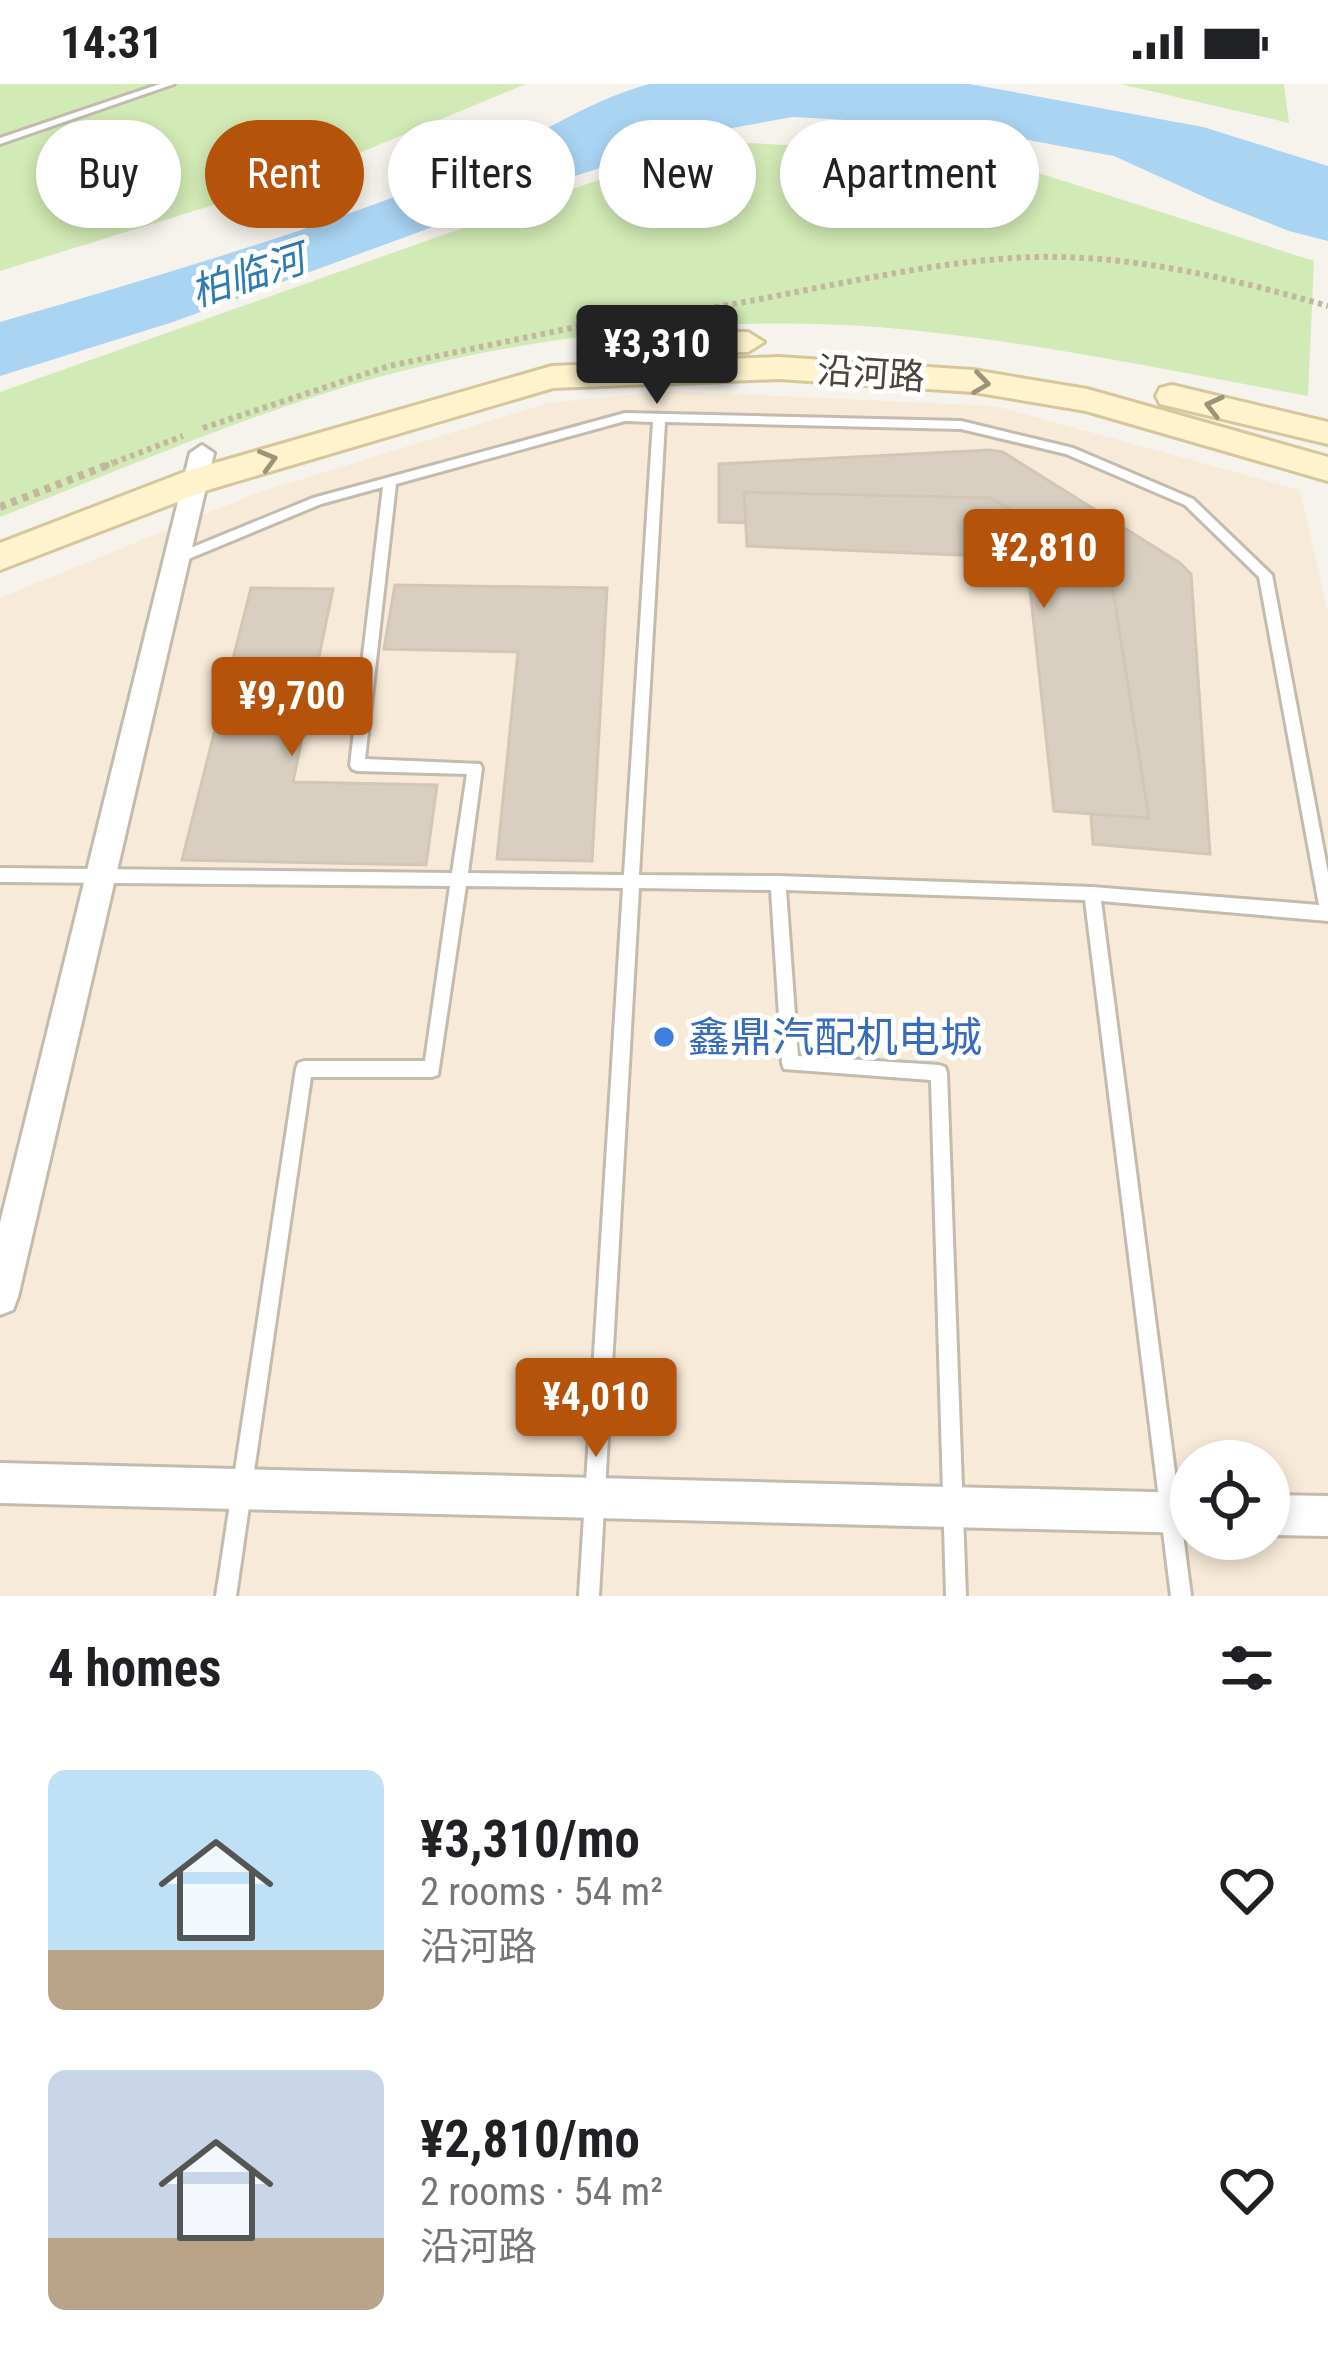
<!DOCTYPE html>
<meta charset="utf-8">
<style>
:root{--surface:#fff;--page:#f2f2f2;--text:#202124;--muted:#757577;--accent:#b45309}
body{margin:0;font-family:"Roboto Condensed","Noto Sans SC",sans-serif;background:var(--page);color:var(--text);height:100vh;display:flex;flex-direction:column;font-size:45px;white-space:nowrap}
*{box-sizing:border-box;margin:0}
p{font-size:39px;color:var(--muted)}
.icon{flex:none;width:66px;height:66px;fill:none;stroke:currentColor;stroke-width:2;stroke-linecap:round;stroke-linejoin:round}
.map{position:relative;height:1512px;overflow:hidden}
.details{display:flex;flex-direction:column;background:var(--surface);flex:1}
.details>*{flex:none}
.guide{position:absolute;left:36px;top:36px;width:1257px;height:108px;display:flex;gap:24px}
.fabs{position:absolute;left:1170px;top:1356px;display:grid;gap:24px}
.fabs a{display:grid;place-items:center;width:120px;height:120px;border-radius:50%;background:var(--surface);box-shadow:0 6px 18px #0003;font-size:60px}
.price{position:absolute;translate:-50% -102px;padding:0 27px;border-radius:12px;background:var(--accent);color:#fff;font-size:39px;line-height:78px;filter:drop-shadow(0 3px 6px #0008)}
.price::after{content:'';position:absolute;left:50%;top:72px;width:36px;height:27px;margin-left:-18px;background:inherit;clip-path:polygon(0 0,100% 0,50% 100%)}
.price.current{background:#222;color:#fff}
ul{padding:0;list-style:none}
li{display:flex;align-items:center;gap:36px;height:300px;padding:0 48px}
li span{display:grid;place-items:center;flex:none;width:336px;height:240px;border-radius:18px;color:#555}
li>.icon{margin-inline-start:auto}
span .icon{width:144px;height:144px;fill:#fffc;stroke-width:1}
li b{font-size:51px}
h2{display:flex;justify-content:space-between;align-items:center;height:144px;padding:0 48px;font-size:51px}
.chip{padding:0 42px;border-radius:54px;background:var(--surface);box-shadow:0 6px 18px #0003;font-size:42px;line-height:108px}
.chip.current{background:var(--accent);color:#fff}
.status{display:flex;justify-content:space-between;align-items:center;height:84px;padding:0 60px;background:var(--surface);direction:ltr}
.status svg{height:33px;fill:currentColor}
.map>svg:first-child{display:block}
</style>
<div class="status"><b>14:31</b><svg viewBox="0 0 49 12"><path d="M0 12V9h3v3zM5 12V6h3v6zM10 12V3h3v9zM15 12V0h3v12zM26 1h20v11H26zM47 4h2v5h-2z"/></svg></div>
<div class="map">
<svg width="1328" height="1512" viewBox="0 0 1328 1512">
<rect width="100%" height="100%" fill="#f6f3ec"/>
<path fill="#f7ead8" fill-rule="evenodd" d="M671 307 995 322 1300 406 1328 529V1512H0V514L257 409 548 319ZM1191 1377H1269V1455H1191Z"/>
<g fill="#d2eab5">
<polygon points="0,0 526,0 294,96 0,187"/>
<polygon points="1120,0 1284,0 1289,39"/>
<path d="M708 57 982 71 1314 177 1308 312C1166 286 1023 255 878 243 707 230 512 253 348 302 230 338 115 388 0 433V308Z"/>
</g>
<path fill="#a9d4f2" d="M649 0H970L1203 43 1328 82V157L1289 147 1213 117 1114 72 953 42 792 33 716 47 553 99 173 238 0 292V238C155 193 310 148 459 88 524 62 582 18 649 0Z"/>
<g fill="#d8cfc1" stroke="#d3c7b4" stroke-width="3">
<polygon points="989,366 1003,368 1180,479 1191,490 1210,770 1093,760 1080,572 1065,492 993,446 719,438 719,380"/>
<polygon points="744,408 991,414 1099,480 1111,494 1149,734 1054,727 1030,504 983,472 747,462"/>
<polygon points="395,501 607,504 592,777 497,775 518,568 384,565"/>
<polygon points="251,504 333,505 293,698 437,701 426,781 182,776"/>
</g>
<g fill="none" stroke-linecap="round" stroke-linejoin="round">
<defs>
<g id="lane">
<polygon points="160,0 174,0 0,60 0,54"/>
<path d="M625 329 961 337 1073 364 1193 415 1272 491 1328 789V837L1101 817 1191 1512H1171L1085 816 786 806 798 972 939 981 945 983 947 989 966 1512H946L931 996 784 985 782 979 771 806 639 804 599 1512H579L623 804 466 802 438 991 432 993H311L236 1512H216L296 985 298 979 304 977H425L450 802 0 798V784L452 789 467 690 357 687 352 685 350 681 383 403 321 420 186 476 181 478 175 473 176 470 313 414ZM625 337 653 338 624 791 468 789 482 684 480 680 365 675 396 400ZM665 338 961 345 1066 370 1185 421 1259 493 1319 821 1092 803 778 792 639 791Z"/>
</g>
<g id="street">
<polygon points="202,361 214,369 18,1213 13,1226 0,1231 0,1139 190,369"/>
<polygon points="0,1379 1191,1409 1191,1449 0,1419"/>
<polygon points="1269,1411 1328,1412 1328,1452 1269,1451"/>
</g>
<g id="secondary">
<polygon points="660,248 748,248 764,258 748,268 660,268 595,278 579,268 595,258"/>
<polygon points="779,273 973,286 1087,305 1328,373 1328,397 1086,327 973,308 779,295 553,304 211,405 0,486 0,459 187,387 552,282"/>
<polygon points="1172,301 1328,338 1328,360 1160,320 1156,312 1160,304"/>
</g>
</defs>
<use href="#lane" stroke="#c2bbae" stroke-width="6"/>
<use href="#street" stroke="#c2bbae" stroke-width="6"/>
<use href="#secondary" stroke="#d6c79b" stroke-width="6"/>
<g stroke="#c4b79f" stroke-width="6" stroke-dasharray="4.5 4.5" stroke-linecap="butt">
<path d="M697 226C802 210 906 181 1013 174 1118 167 1227 193 1328 222"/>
<polyline points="203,344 389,282 581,242"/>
<polyline points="105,382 183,352"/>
</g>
<polyline stroke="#c4b79f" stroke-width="8" stroke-dasharray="6 6" stroke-linecap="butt" points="0,423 113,379"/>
<use href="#lane" fill="#fff" fill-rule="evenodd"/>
<use href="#street" fill="#fff" fill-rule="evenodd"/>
<use href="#secondary" fill="#fff3cd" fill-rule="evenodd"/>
</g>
<defs><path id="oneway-chevron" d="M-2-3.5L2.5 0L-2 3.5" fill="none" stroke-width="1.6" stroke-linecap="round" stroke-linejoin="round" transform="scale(3)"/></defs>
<g stroke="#9c937c">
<use href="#oneway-chevron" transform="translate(981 299) rotate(8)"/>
<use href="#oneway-chevron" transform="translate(1214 322) rotate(-166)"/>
<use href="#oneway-chevron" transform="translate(268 376) rotate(-16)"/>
</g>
<circle fill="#3f7fe0" stroke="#fff" stroke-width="4.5" cx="664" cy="953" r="12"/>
<g text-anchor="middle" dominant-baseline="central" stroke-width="10" stroke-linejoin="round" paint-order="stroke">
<g font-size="36" fill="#4b4439" stroke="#fff">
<text transform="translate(871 290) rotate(4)">沿河路</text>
</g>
<g font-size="39" font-style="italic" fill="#2e7ab2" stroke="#fff">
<text transform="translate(248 192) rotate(-18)">柏临河</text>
</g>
<g font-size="42" fill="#366cbe" stroke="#fff" text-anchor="start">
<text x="688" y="953">鑫鼎汽配机电城</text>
</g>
</g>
</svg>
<div class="fabs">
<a><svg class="icon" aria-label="locate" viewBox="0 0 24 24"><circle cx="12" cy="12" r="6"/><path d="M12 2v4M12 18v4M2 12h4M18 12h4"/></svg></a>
</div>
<b class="price current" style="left:657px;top:323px">¥3,310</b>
<b class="price" style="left:1044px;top:527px">¥2,810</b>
<b class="price" style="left:292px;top:675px">¥9,700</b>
<b class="price" style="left:596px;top:1376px">¥4,010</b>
<div class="guide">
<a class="chip">Buy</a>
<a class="chip current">Rent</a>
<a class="chip">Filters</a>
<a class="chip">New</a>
<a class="chip">Apartment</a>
</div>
</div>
<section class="details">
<h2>4 homes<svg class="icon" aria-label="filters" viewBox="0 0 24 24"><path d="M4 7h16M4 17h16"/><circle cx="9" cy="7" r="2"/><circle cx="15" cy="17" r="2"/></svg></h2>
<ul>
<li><span style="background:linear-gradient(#bfe0f5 75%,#b9a48a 0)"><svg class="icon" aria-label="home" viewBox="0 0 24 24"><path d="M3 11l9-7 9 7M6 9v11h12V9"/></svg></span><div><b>¥3,310/mo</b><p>2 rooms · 54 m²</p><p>沿河路</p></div><svg class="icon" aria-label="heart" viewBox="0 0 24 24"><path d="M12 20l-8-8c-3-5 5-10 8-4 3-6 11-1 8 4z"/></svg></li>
<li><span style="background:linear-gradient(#c9d6e8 70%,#b9a48a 0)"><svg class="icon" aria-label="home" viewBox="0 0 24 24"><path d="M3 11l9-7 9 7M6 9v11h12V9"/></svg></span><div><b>¥2,810/mo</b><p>2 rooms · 54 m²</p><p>沿河路</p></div><svg class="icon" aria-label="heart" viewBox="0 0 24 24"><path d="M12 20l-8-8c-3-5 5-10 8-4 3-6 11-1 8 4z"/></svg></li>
</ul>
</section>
